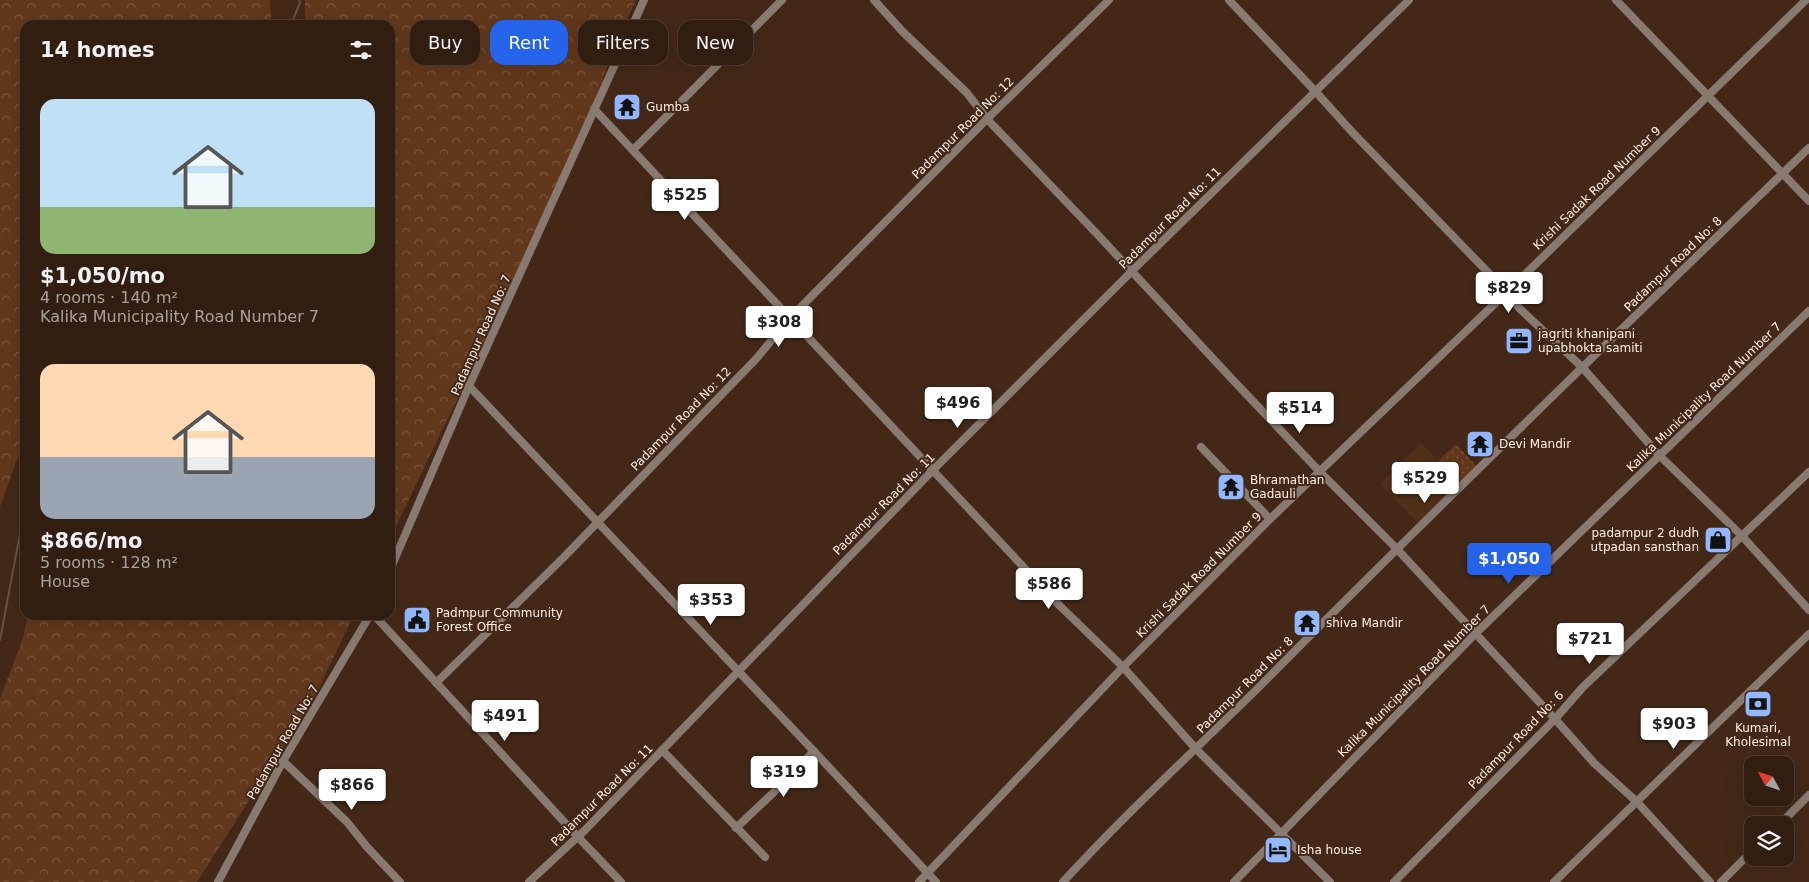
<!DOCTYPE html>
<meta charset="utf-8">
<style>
:root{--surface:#321e11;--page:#3d2b1f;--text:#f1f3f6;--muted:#a8a29f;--line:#4d3c31;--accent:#2563eb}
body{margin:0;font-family:"DejaVu Sans",sans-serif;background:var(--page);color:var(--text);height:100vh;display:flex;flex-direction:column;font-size:19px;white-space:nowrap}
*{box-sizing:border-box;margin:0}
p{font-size:16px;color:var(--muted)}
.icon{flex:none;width:28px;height:28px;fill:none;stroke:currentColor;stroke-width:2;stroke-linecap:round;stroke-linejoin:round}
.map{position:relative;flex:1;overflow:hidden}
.panel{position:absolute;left:20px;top:20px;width:375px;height:600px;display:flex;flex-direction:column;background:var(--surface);border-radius:15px;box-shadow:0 5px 20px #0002,0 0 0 1px var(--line)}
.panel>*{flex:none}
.banner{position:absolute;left:410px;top:20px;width:475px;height:45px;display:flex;gap:10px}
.needle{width:32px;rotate:310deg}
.buttons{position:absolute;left:1744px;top:756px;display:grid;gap:10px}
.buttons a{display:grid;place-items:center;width:50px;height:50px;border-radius:10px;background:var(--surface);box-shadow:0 5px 20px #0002,0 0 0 1px var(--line);font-size:25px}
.price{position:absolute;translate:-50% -42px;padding:0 11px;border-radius:5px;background:#fff;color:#222;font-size:16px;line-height:32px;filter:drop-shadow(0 1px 2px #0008)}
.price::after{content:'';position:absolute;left:50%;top:30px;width:15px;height:11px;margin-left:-8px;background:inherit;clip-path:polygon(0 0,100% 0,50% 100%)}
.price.selected{background:var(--accent);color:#fff}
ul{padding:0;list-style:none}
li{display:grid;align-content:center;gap:10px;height:265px;padding:0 20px}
li span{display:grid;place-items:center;height:155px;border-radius:15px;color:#555}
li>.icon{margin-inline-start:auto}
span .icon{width:90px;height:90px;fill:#fffc;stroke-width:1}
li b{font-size:21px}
h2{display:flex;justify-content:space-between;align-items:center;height:60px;padding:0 20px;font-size:21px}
.pill{padding:0 18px;border-radius:15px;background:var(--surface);box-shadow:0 5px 20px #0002,0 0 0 1px var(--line);font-size:18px;line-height:45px}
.pill.selected{background:var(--accent);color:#fff}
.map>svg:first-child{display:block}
</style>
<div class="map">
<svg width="1809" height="882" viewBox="0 0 1809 882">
<defs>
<pattern id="forest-crowns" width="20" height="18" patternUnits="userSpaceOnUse" patternTransform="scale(1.25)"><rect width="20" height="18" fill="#62381c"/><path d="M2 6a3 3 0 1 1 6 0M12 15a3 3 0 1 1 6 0" fill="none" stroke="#7a553d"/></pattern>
<pattern id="park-dots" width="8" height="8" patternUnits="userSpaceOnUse" patternTransform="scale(1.25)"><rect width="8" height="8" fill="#62381c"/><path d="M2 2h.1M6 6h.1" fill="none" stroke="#7a553d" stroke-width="1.8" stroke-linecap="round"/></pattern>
</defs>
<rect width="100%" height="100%" fill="#432817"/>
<polygon fill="#502f19" points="1421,443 1460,484 1419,524 1380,484"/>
<g fill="url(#forest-crowns)">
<polygon points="0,0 270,0 271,17 264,25 25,25 25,437 0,507"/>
<polygon points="305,0 636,0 621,32 542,235 443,428 390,539 390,25 305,25"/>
<polygon points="28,615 354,615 312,702 197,882 0,882 0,699 23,638"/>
</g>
<polygon fill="url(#park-dots)" points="1456,444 1477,467 1460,484 1438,461"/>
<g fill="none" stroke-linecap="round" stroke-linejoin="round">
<g stroke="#655247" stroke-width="2">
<polyline points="291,25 300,2 299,0"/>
<polyline points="0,640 25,507"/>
</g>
<g stroke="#897a71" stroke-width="8">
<polyline points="874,0 903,32 967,93 987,119 1098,235 1231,378 1320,472 1396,548 1555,719 1594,763 1637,802 1710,882"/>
<polyline points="1229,0 1315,91 1353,133 1507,292 1520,309 1582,367 1659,455 1742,536 1809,610"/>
<polyline points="1616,0 1809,201"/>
<polyline points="595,110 1060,606 1123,667 1196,749 1330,882"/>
<polyline points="633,150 782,0"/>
<polyline points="469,386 825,763 936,882"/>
<polyline points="1201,447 1270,519"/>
<polyline points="390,570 469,386 644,0"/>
<polyline points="374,615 578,837 621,882"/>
<polyline points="436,683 564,557 756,359 791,317 987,119 1109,0"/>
<polyline points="662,750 765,857"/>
<polyline points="283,761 347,822 367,847 400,882"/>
<polyline points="1779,825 1809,795"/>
<polyline points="736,828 773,793 814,751"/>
<polyline points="218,882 283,761 370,615"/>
<polyline points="529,882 585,830 933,470 1137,266 1409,0"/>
<polyline points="919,882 1123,667 1270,519 1507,292 1806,0"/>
<path d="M1063 882C1124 815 1192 753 1257 689 1438 506 1623 327 1809 148"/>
<polyline points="1234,882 1475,634 1809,311"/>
<polyline points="1394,882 1555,719 1583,687 1809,472"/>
<polyline points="1554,882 1809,634"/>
<polyline points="1721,882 1752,851"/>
</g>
</g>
<defs>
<symbol id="temple-square" viewBox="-11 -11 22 22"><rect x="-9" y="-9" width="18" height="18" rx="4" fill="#93b7fd" stroke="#432817"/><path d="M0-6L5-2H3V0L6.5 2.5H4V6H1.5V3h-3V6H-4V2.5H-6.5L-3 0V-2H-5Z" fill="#111"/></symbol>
<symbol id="office-square" viewBox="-11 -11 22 22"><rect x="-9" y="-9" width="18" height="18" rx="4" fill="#93b7fd" stroke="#432817"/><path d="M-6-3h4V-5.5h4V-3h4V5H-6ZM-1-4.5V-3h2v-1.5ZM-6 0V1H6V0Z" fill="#111"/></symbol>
<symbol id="shop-square" viewBox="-11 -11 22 22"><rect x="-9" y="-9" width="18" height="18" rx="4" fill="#93b7fd" stroke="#432817"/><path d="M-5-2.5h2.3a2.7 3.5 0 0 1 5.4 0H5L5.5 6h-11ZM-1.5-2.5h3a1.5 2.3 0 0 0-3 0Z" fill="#111"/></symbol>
<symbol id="civic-square" viewBox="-11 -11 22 22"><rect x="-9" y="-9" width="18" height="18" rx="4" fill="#93b7fd" stroke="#432817"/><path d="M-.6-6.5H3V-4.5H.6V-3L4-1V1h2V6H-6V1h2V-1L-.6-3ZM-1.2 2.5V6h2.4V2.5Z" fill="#111"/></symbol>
<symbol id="bank-square" viewBox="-11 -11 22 22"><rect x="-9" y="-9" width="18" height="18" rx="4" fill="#93b7fd" stroke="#432817"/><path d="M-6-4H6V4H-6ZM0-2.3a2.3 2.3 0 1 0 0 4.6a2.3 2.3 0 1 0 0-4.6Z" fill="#111"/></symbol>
<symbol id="hotel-square" viewBox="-11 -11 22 22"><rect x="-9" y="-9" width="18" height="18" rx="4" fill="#93b7fd" stroke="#432817"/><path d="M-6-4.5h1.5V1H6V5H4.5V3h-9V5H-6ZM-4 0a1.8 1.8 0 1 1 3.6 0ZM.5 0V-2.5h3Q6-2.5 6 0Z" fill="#111"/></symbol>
</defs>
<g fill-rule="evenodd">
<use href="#temple-square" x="611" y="91" width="32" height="32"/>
<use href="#office-square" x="1503" y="325" width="32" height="32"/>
<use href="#temple-square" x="1464" y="428" width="32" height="32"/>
<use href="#temple-square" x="1215" y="471" width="32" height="32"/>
<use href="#shop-square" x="1702" y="524" width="32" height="32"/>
<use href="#civic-square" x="401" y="604" width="32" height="32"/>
<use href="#temple-square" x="1291" y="607" width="32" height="32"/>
<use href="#bank-square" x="1742" y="688" width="32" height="32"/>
<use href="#hotel-square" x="1262" y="834" width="32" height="32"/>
</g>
<g text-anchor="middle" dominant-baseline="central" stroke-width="4" stroke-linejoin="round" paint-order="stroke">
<g font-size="12" fill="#fff0e7" stroke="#432817" text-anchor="start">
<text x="646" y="107">Gumba</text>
<text x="1538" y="334">jagriti khanipani<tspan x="1538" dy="14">upabhokta samiti</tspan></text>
<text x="1499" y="444">Devi Mandir</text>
<text x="1250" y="480">Bhramathan<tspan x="1250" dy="14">Gadauli</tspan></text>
<text x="1699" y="533" text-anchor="end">padampur 2 dudh<tspan x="1699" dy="14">utpadan sansthan</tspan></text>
<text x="436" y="613">Padmpur Community<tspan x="436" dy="14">Forest Office</tspan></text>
<text x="1326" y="623">shiva Mandir</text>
<text x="1758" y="728" text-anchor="middle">Kumari,<tspan x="1758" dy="14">Kholesimal</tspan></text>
<text x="1297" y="850">Isha house</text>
</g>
<g font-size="12" fill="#fff0e7" stroke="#432817">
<text transform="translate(963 128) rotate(-45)">Padampur Road No: 12</text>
<text transform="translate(1597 188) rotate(-44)">Krishi Sadak Road Number 9</text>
<text transform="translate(1170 218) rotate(-45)">Padampur Road No: 11</text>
<text transform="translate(1673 264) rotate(-44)">Padampur Road No: 8</text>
<text transform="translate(481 335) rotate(-66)">Padampur Road No: 7</text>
<text transform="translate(1704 397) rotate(-44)">Kalika Municipality Road Number 7</text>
<text transform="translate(681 419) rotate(-46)">Padampur Road No: 12</text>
<text transform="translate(884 504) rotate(-45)">Padampur Road No: 11</text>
<text transform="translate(1199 575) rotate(-45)">Krishi Sadak Road Number 9</text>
<text transform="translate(1414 681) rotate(-45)">Kalika Municipality Road Number 7</text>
<text transform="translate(1245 685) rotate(-45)">Padampur Road No: 8</text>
<text transform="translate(1516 740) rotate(-46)">Padampur Road No: 6</text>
<text transform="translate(283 742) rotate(-60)">Padampur Road No: 7</text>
<text transform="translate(602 795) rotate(-45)">Padampur Road No: 11</text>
</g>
</g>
</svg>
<div class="buttons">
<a><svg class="needle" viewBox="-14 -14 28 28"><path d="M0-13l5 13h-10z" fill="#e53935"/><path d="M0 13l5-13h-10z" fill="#a8a29f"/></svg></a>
<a><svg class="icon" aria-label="layers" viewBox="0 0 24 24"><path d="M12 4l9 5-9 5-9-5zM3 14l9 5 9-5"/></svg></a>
</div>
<b class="price" style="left:685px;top:221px">$525</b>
<b class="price" style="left:1509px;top:314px">$829</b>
<b class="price" style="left:779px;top:348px">$308</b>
<b class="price" style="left:958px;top:429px">$496</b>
<b class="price" style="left:1300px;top:434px">$514</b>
<b class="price" style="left:1425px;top:504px">$529</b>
<b class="price selected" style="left:1509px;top:585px">$1,050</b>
<b class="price" style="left:1049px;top:610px">$586</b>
<b class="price" style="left:711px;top:626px">$353</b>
<b class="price" style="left:1590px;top:665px">$721</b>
<b class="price" style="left:505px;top:742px">$491</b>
<b class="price" style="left:1674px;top:750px">$903</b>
<b class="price" style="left:784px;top:798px">$319</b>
<b class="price" style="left:352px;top:811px">$866</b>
<div class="banner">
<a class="pill">Buy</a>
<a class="pill selected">Rent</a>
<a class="pill">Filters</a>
<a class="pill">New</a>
</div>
<section class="panel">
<h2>14 homes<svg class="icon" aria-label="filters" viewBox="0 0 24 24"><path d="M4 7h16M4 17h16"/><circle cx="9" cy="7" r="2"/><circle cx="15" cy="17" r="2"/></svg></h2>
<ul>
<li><span style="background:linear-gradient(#bfe0f5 70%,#8fb573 0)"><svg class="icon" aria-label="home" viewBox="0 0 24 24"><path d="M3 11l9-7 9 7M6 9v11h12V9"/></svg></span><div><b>$1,050/mo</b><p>4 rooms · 140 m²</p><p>Kalika Municipality Road Number 7</p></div></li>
<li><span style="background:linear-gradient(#ffd9b3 60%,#9aa5b1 0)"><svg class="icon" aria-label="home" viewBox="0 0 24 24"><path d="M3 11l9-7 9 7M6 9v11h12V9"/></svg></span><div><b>$866/mo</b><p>5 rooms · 128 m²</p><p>House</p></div></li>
</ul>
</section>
</div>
